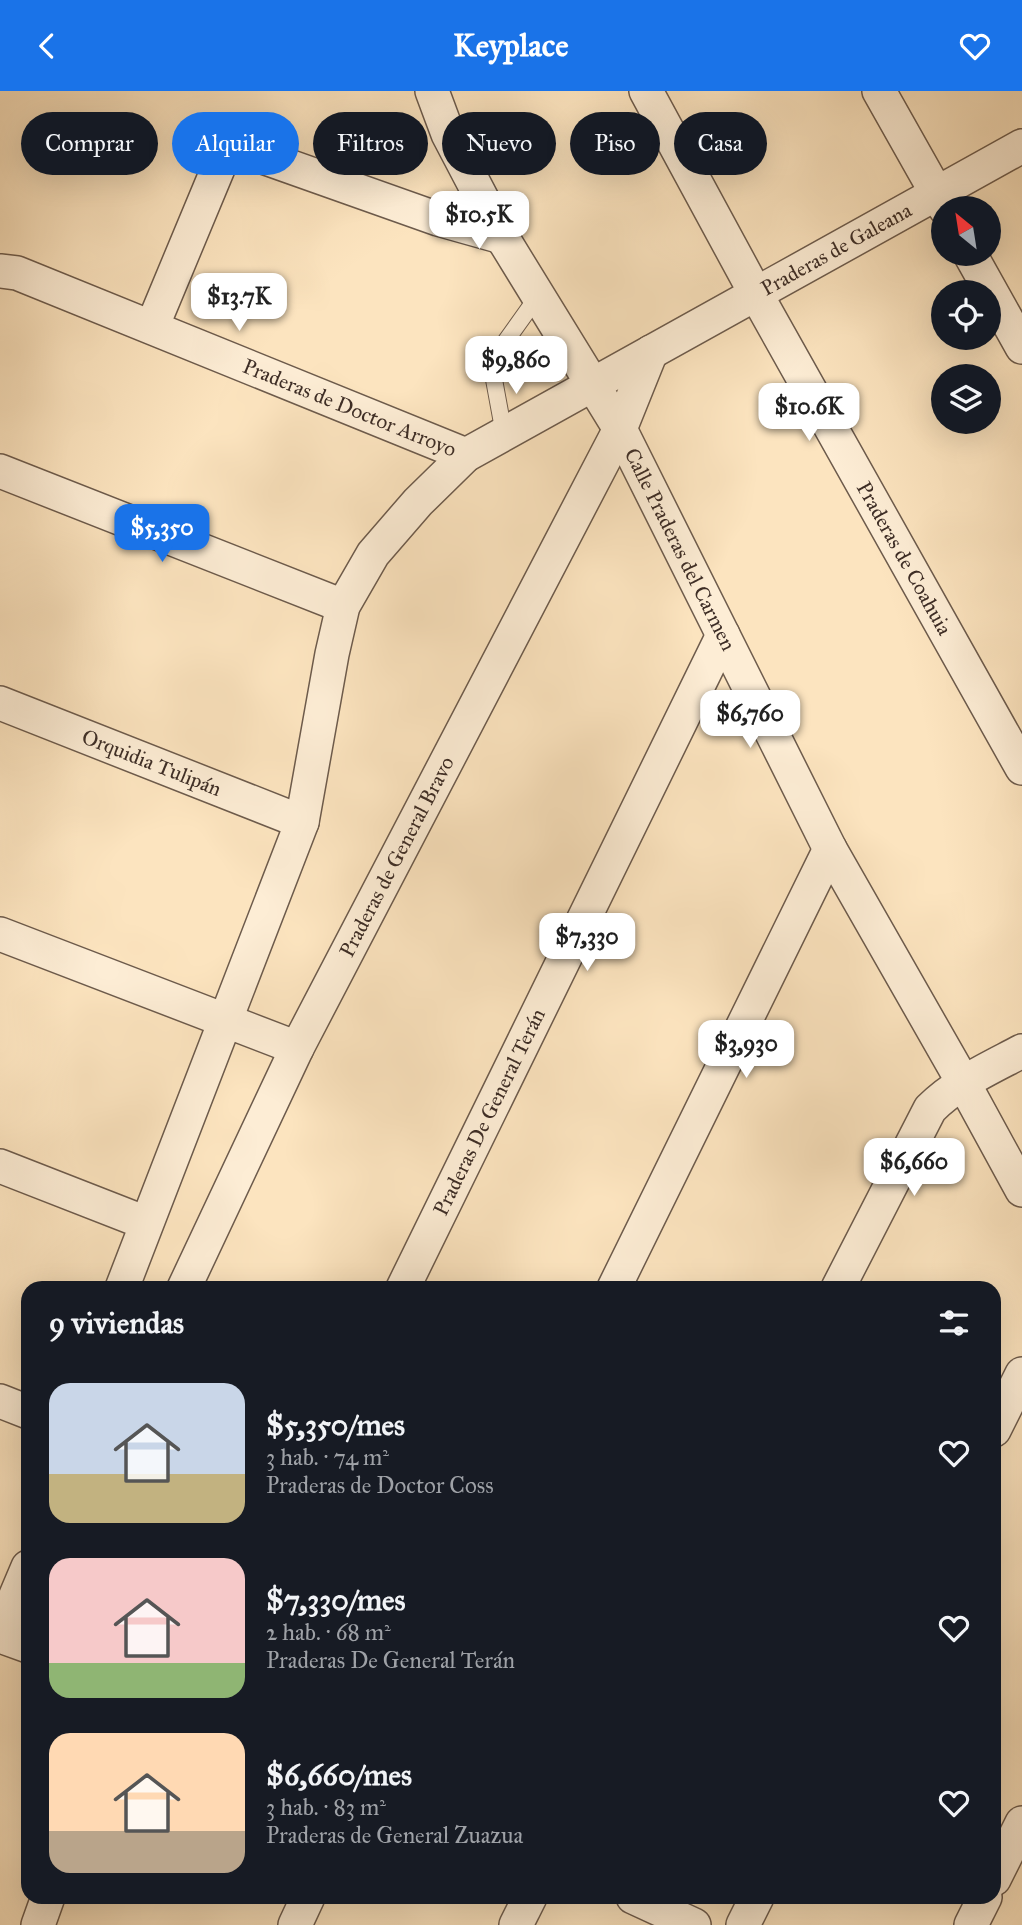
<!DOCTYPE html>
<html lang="es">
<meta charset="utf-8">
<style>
:root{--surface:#171b24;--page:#20242c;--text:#f1f3f6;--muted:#9ea1a6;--accent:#1a73e8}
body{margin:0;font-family:"IM FELL Great Primer",serif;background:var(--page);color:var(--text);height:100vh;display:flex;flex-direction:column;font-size:26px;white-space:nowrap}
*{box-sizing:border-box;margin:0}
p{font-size:23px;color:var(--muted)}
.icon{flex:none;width:38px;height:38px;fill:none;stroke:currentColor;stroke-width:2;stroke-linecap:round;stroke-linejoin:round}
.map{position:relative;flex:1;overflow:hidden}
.details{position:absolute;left:21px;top:1190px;width:980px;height:623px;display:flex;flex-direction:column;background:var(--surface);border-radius:21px;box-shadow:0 7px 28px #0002}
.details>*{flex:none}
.guide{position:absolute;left:21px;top:21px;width:980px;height:63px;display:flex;gap:14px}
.needle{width:46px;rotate:330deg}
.buttons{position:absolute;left:931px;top:105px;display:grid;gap:14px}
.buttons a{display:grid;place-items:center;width:70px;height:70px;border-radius:50%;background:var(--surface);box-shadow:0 7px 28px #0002;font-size:35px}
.price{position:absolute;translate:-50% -60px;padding:0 16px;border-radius:14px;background:#fff;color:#222;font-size:23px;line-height:46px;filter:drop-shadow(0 2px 4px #0008)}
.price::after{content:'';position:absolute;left:50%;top:42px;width:21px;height:16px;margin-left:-10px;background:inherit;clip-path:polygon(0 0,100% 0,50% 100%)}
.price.selected{background:var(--accent);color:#fff}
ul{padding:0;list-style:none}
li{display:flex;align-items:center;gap:21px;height:175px;padding:0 28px}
li span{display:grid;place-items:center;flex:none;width:196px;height:140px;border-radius:21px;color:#555}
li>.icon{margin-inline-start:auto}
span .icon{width:84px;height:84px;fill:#fffc;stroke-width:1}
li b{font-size:30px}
h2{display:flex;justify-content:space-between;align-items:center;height:84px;padding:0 28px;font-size:30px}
.tag{padding:0 24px;border-radius:32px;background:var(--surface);box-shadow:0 7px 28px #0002;font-size:24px;line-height:63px}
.tag.selected{background:var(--accent);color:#fff}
header{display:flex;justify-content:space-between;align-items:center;height:91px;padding:0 28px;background:var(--accent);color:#fff;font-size:32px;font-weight:700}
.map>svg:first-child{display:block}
</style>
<header><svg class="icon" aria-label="back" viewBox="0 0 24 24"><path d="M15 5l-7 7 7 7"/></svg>Keyplace<svg class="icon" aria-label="heart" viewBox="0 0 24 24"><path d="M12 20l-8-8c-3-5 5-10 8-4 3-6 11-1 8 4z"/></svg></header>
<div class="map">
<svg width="1022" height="1834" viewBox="0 0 1022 1834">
<rect width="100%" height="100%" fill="#fce4bf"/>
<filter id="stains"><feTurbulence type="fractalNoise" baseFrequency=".00286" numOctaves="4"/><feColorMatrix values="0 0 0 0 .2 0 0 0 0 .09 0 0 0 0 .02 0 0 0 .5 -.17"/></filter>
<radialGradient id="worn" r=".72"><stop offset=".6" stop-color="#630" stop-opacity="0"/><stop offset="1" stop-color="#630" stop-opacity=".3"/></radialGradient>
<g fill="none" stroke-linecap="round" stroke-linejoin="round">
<defs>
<polyline id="service" points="504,343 493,283 498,261 538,205"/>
<g id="minor">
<path id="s1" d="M432 0 448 43 502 146 620 338 830 758 963 991 1022 1099"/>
<path id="s2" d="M646 0 756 203 1022 677"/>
<polyline points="879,0 945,117"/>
<polyline points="970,163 1022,256"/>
<path id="s3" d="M0 180 17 182 466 364"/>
<polyline points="152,236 222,68 232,60 246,60 438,128 502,146"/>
<polyline points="0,380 343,515"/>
<path id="s4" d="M0 612 302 731"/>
<polyline points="0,843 297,957"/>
<polyline points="0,1075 146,1132"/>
<path id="s5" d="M122 1197 302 731 332 563 343 515 373 463 418 411 466 364 1022 55"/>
<path id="s6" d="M184 1197 297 957 620 338 651 261"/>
<path id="s7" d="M403 1197 723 544"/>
<polyline points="614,1197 830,758"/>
<path d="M838 1197 930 1018C956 992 990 977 1022 960"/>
<polyline points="0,1310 28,1321"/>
<polyline points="994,1339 1022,1283"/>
<polyline points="0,1542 28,1476"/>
<polyline points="0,1545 28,1555"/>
<polyline points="994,1788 1022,1732"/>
<polyline points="633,1806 694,1834"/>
<polyline points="38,1834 48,1806"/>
<polyline points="295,1834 308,1806"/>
<polyline points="516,1834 530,1806"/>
<polyline points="743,1834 757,1806"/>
<polyline points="971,1834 985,1806"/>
</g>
</defs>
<use href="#service" stroke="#6d5b4c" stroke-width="18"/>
<use href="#minor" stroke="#6d5b4c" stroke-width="36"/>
<use href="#service" stroke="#fdedd5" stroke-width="16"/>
<use href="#minor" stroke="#fdedd5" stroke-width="33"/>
</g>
<g text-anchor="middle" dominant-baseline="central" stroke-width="6" stroke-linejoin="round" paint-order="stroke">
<g font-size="21" fill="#3d2d26" stroke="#fdedd5">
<text stroke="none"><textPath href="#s5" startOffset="1339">Praderas de Galeana</textPath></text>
<text stroke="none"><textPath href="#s3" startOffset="376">Praderas de Doctor Arroyo</textPath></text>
<text stroke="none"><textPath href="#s1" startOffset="522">Calle Praderas del Carmen</textPath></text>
<text stroke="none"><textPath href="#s2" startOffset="534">Praderas de Coahuia</textPath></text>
<text stroke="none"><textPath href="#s4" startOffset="163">Orquidia Tulipán</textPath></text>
<text stroke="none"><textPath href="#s6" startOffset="481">Praderas de General Bravo</textPath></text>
<text stroke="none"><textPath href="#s7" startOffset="196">Praderas De General Terán</textPath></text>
</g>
</g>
<rect width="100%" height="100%" filter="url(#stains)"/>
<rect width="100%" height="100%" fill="url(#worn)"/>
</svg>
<div class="buttons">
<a><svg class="needle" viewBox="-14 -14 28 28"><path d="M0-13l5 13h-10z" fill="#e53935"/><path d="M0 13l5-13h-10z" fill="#9ea1a6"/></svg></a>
<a><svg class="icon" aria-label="locate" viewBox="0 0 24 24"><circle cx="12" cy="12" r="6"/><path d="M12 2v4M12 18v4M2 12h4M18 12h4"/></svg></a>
<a><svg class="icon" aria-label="layers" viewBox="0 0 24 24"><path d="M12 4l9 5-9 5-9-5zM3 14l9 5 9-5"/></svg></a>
</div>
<b class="price" style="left:479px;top:160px">$10.5K</b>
<b class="price" style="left:239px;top:242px">$13.7K</b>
<b class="price" style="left:516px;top:305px">$9,860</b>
<b class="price" style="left:809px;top:352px">$10.6K</b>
<b class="price selected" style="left:162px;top:473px">$5,350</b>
<b class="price" style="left:750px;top:659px">$6,760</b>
<b class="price" style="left:587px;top:882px">$7,330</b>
<b class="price" style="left:746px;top:989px">$3,930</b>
<b class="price" style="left:914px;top:1107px">$6,660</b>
<div class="guide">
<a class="tag">Comprar</a>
<a class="tag selected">Alquilar</a>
<a class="tag">Filtros</a>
<a class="tag">Nuevo</a>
<a class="tag">Piso</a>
<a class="tag">Casa</a>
</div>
<section class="details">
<h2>9 viviendas<svg class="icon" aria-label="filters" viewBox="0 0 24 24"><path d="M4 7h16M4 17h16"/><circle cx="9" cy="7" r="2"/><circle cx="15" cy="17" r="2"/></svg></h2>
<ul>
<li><span style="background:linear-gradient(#c9d6e8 65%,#c2b280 0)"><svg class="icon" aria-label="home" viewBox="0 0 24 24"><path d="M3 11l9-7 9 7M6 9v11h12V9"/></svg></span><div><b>$5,350/mes</b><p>3 hab. · 74 m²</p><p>Praderas de Doctor Coss</p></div><svg class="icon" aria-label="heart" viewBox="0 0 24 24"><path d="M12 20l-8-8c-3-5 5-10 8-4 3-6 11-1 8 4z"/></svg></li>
<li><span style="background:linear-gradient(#f6c9c9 75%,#8fb573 0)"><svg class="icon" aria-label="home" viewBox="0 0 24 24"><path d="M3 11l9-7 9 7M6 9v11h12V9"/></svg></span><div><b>$7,330/mes</b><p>2 hab. · 68 m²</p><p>Praderas De General Terán</p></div><svg class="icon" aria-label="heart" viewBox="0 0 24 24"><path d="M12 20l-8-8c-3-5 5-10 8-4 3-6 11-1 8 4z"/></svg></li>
<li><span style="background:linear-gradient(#ffd9b3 70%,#b9a48a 0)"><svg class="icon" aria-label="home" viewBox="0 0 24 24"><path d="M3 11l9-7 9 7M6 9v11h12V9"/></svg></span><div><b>$6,660/mes</b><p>3 hab. · 83 m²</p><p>Praderas de General Zuazua</p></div><svg class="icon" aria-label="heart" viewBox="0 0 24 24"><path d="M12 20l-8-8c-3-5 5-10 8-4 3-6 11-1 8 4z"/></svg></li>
</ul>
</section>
</div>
